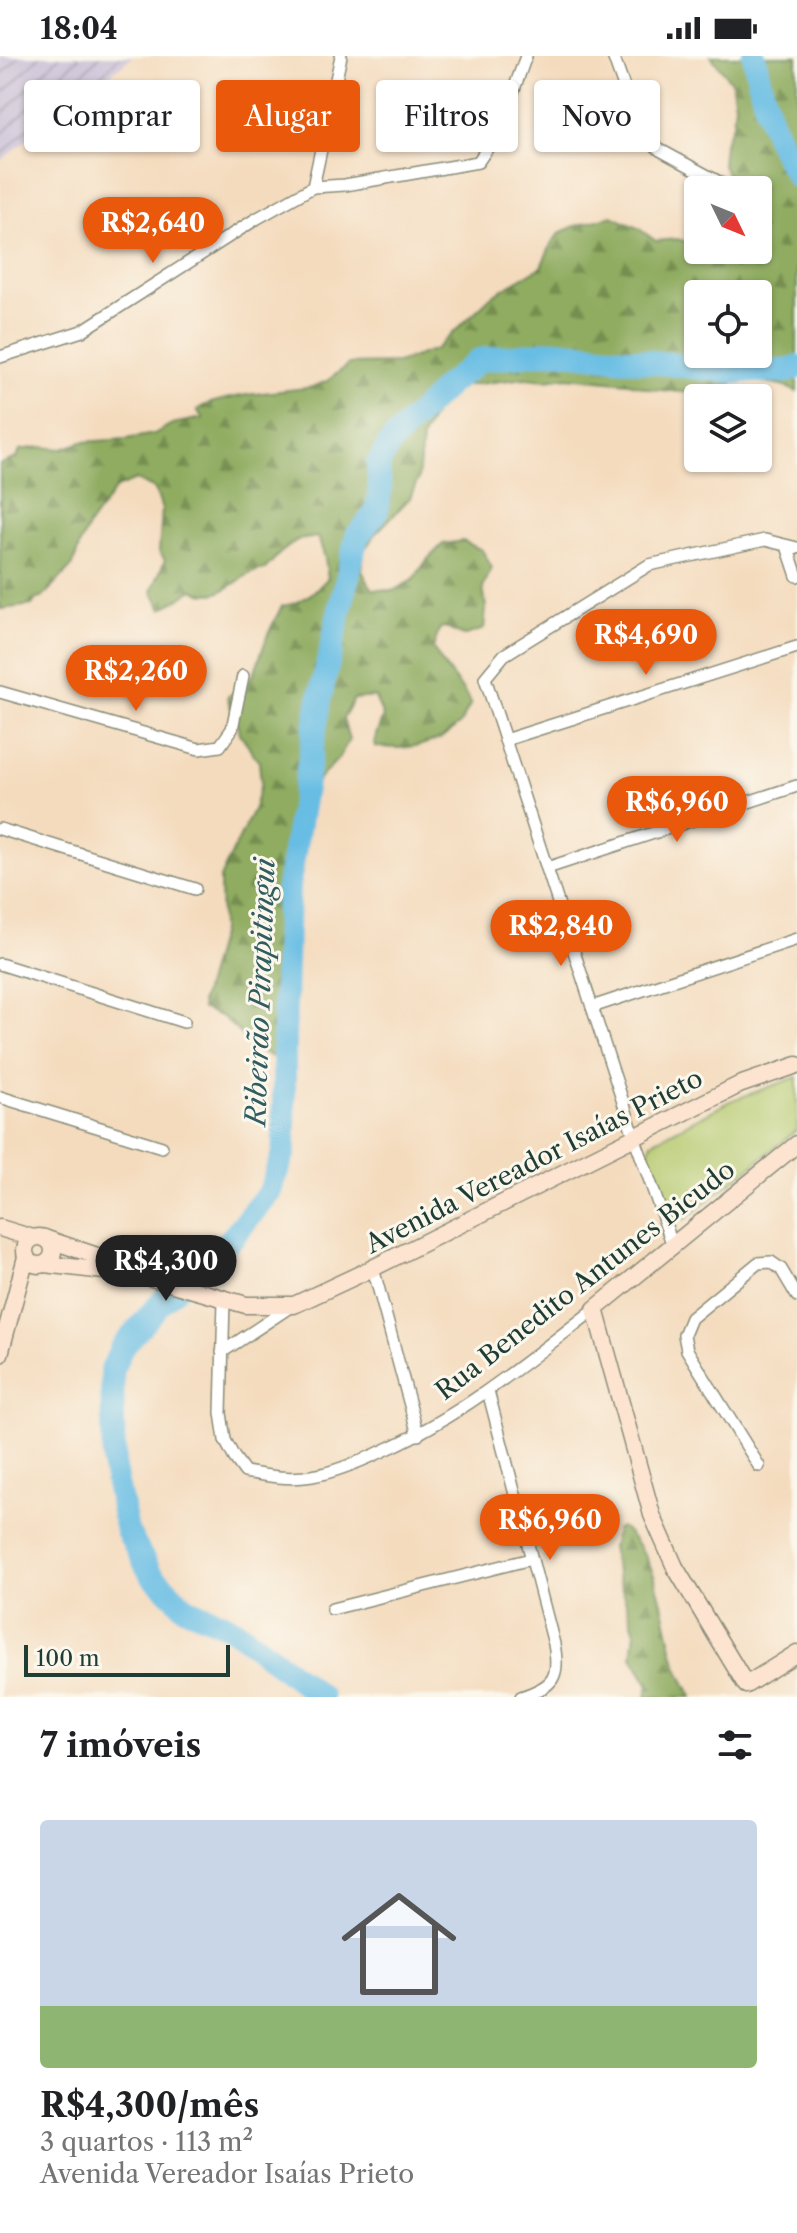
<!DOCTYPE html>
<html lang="pt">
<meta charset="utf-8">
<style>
:root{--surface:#fff;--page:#f6f6f6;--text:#202124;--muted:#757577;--accent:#ea580c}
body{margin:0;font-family:"Libre Caslon Text",serif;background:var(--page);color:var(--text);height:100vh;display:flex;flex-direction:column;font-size:30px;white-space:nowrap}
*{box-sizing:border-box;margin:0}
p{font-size:26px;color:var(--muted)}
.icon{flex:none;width:44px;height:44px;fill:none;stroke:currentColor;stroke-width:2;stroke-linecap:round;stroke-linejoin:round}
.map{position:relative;height:1641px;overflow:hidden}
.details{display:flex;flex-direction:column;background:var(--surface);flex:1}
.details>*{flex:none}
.guide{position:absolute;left:24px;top:24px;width:750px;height:72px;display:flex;gap:16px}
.needle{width:52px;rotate:133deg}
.fabs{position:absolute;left:684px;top:120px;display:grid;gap:16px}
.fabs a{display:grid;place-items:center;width:88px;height:88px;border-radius:8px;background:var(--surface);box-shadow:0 2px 6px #0004;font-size:40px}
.scale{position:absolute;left:24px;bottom:20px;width:206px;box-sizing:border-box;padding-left:8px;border:4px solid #1f3d34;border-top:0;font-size:22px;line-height:28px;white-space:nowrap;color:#1f3d34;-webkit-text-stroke:6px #fbf7ec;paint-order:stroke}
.price{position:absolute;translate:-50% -68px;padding:0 18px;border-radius:28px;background:var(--accent);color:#fff;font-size:26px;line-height:52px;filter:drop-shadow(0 2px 4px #0008)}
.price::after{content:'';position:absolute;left:50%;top:48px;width:24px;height:18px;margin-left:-12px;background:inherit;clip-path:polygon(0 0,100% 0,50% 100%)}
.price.on{background:#222;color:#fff}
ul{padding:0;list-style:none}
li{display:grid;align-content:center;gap:16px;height:424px;padding:0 40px}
li span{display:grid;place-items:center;height:248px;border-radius:8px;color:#555}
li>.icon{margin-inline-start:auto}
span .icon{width:144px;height:144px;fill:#fffc;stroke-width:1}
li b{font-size:34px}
h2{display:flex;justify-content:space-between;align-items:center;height:96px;padding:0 40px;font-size:34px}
.pill{padding:0 28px;border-radius:8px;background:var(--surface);box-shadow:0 2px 6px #0004;font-size:28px;line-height:72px}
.pill.on{background:var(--accent);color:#fff}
.status{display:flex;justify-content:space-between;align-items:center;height:56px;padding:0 40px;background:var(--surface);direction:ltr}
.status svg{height:22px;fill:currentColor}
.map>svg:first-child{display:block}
</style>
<div class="status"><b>18:04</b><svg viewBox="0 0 49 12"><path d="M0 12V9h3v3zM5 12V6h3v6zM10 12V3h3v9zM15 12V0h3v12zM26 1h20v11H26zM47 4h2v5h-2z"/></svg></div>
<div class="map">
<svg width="797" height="1641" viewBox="0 0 797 1641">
<defs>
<pattern id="industrial-furrows" width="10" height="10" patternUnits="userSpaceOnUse" patternTransform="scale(2)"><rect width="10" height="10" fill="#c9bfd7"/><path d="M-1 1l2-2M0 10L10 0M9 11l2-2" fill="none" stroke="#a39caf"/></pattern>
<pattern id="forest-firs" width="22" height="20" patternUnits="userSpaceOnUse" patternTransform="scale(2)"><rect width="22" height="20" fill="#8fac60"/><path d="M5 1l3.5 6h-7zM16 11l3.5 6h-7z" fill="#748d50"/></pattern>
</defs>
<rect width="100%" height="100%" fill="#fbf7ec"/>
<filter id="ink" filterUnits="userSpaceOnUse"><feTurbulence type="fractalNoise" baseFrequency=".0125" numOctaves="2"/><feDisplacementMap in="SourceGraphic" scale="16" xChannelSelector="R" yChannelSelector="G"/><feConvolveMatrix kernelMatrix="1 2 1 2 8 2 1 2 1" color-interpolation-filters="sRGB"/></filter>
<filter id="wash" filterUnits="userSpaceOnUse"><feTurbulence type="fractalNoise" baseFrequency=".006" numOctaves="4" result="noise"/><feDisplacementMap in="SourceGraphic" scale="32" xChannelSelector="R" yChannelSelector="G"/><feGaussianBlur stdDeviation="1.8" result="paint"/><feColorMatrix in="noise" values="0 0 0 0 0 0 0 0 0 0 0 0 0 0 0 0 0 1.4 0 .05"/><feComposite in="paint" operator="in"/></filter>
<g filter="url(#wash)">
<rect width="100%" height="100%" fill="#f4dbbe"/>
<polygon fill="url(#industrial-furrows)" points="0,0 133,0 0,105"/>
<polygon fill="#b4c86c" stroke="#6a8250" stroke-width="2" points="797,1021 797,1074 685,1163 675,1163 667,1157 648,1095 652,1086 733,1044"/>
<g fill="url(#forest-firs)" stroke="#57744a" stroke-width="2" fill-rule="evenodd">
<path d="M711 0H797V336L782 329 754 325 733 327 713 335 692 337 650 333 629 327 567 321 546 324 525 322 463 330 445 344 431 363 422 382 418 423 410 442 378 475 364 494 362 515 372 533 393 535 413 524 427 504 443 488 463 485 482 494 492 512 483 531 486 552 484 573 463 580 444 571 440 572 433 592C444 613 459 626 471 647L460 668 442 682 421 689 401 692 375 691 376 679 383 660 375 641 354 643 343 662 349 684 338 703 319 723 308 742 301 762 297 804 290 824 295 866 293 887 288 909 289 955 286 993 275 1002 256 993 223 961 204 953H202L201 946 221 875 220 822 254 752 261 727 259 706 240 677 227 641 242 631 254 618 268 578 282 550C302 547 314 537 328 522L325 502 318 481 297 484 279 498 265 513C236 516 226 549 193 534L162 553 152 535 165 504 159 496 162 454 155 433 136 424 116 432 89 469 80 488 73 509 42 542 36 543 32 549 0 553V408L17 402 20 394 41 391 62 393 82 386 126 383 154 378 172 368 203 362 197 354C214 339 287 335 313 331L327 325 349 308 397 307 436 293 494 238 541 211 552 186 561 176 575 170 612 160 638 172 656 185 677 183 698 189V194H708L735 212 754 202 761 181 758 176V134H736L722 108 724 87 733 68 735 48 732 27ZM698 238H758V298H698Z"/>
<path d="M621 1471C662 1504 662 1561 676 1607 680 1619 687 1630 692 1641H646L649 1629 632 1601 635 1576 615 1510 612 1491 616 1473Z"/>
</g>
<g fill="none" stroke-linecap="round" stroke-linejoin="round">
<g stroke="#67bde4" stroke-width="24">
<path d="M754 0C762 41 775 85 797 120"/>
<polyline points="321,1641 245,1581 228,1570 186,1552 151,1518 127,1475 114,1413 112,1314 121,1293 161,1246 232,1182 270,1135 284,1095 284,982 288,832 321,637 357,480 376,457 380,435 378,408 391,386 448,329 480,304 557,295 729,315 787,315 797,311"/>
</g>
</g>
</g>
<g filter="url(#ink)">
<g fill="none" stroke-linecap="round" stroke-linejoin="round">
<defs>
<g id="street">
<polyline points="613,0 640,76 660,94 719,126"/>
<polyline points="313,131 341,0"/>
<polyline points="0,301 82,275 256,163 313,131 345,129 478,106 499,75 526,0"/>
<polyline points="787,490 797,520"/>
<polyline points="0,636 199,693 220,690 232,673 243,620"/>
<polyline points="505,684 797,591"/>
<polyline points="0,773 195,833"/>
<polyline points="547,812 797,730"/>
<polyline points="0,908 184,966"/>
<polyline points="592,951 797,883"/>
<polyline points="0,1041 162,1091"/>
<polyline points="673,1190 635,1083 485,622 504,599 649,509 765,484 797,492"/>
<polyline points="373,1212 418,1379"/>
<path d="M224 1244 221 1357 225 1384 234 1401 245 1416C267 1420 289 1424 312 1420 337 1416 364 1404 387 1393 464 1358 529 1304 595 1253"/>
<polyline points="222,1296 293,1249"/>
<path d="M488 1335 554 1588C560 1622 554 1630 521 1641"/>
<polyline points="759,1410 687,1294 684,1279 691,1262 758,1207 771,1206 781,1213 797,1240"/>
<polyline points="332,1553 531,1503"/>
</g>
<g id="secondary">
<polyline points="797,1088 595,1253 652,1459 675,1511 746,1629 797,1597"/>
<polyline points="0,1172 33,1182"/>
<circle cx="39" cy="1195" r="14"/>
<polyline points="44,1182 115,1206 121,1213 246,1249 294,1249 373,1212 739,1029 797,1009"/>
<polyline points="45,1208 113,1216 121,1213"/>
<polyline points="0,1298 26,1201"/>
</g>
</defs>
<use href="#street" stroke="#8a8c79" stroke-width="14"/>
<use href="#secondary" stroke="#8a8c79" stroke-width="19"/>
<use href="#street" stroke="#fff" stroke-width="11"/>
<use href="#secondary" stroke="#fde4d1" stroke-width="16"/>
</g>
</g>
<g text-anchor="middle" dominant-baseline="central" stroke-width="6" stroke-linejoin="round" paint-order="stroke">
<g font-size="26" fill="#1f3d34" stroke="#fbf7ec">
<text transform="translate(534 1105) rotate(-27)">Avenida Vereador Isaías Prieto</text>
<text transform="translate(585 1224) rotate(-38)">Rua Benedito Antunes Bicudo</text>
</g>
<g font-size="28" font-style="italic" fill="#315d60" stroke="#fbf7ec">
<text transform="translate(260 936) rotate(-88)">Ribeirão Pirapitingui</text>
</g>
</g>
</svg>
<div class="fabs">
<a><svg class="needle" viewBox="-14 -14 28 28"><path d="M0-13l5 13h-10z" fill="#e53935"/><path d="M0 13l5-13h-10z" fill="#757577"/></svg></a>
<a><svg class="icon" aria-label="locate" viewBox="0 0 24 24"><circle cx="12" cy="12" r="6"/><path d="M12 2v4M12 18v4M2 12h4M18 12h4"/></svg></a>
<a><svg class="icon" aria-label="layers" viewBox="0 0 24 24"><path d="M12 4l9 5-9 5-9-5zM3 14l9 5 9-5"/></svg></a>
</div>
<div class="scale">100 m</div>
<b class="price" style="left:153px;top:209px">R$2,640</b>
<b class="price" style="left:646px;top:621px">R$4,690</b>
<b class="price" style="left:136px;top:657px">R$2,260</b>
<b class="price" style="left:677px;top:788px">R$6,960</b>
<b class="price" style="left:561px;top:912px">R$2,840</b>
<b class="price on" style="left:166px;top:1247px">R$4,300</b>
<b class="price" style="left:550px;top:1506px">R$6,960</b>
<div class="guide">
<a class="pill">Comprar</a>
<a class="pill on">Alugar</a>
<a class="pill">Filtros</a>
<a class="pill">Novo</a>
</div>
</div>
<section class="details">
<h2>7 imóveis<svg class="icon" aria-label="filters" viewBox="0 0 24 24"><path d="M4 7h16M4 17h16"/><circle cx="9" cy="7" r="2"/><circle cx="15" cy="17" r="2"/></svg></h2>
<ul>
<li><span style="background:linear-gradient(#c9d6e8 75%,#8fb573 0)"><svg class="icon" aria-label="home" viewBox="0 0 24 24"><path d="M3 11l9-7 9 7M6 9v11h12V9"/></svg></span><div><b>R$4,300/mês</b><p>3 quartos · 113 m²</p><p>Avenida Vereador Isaías Prieto</p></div></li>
</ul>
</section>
